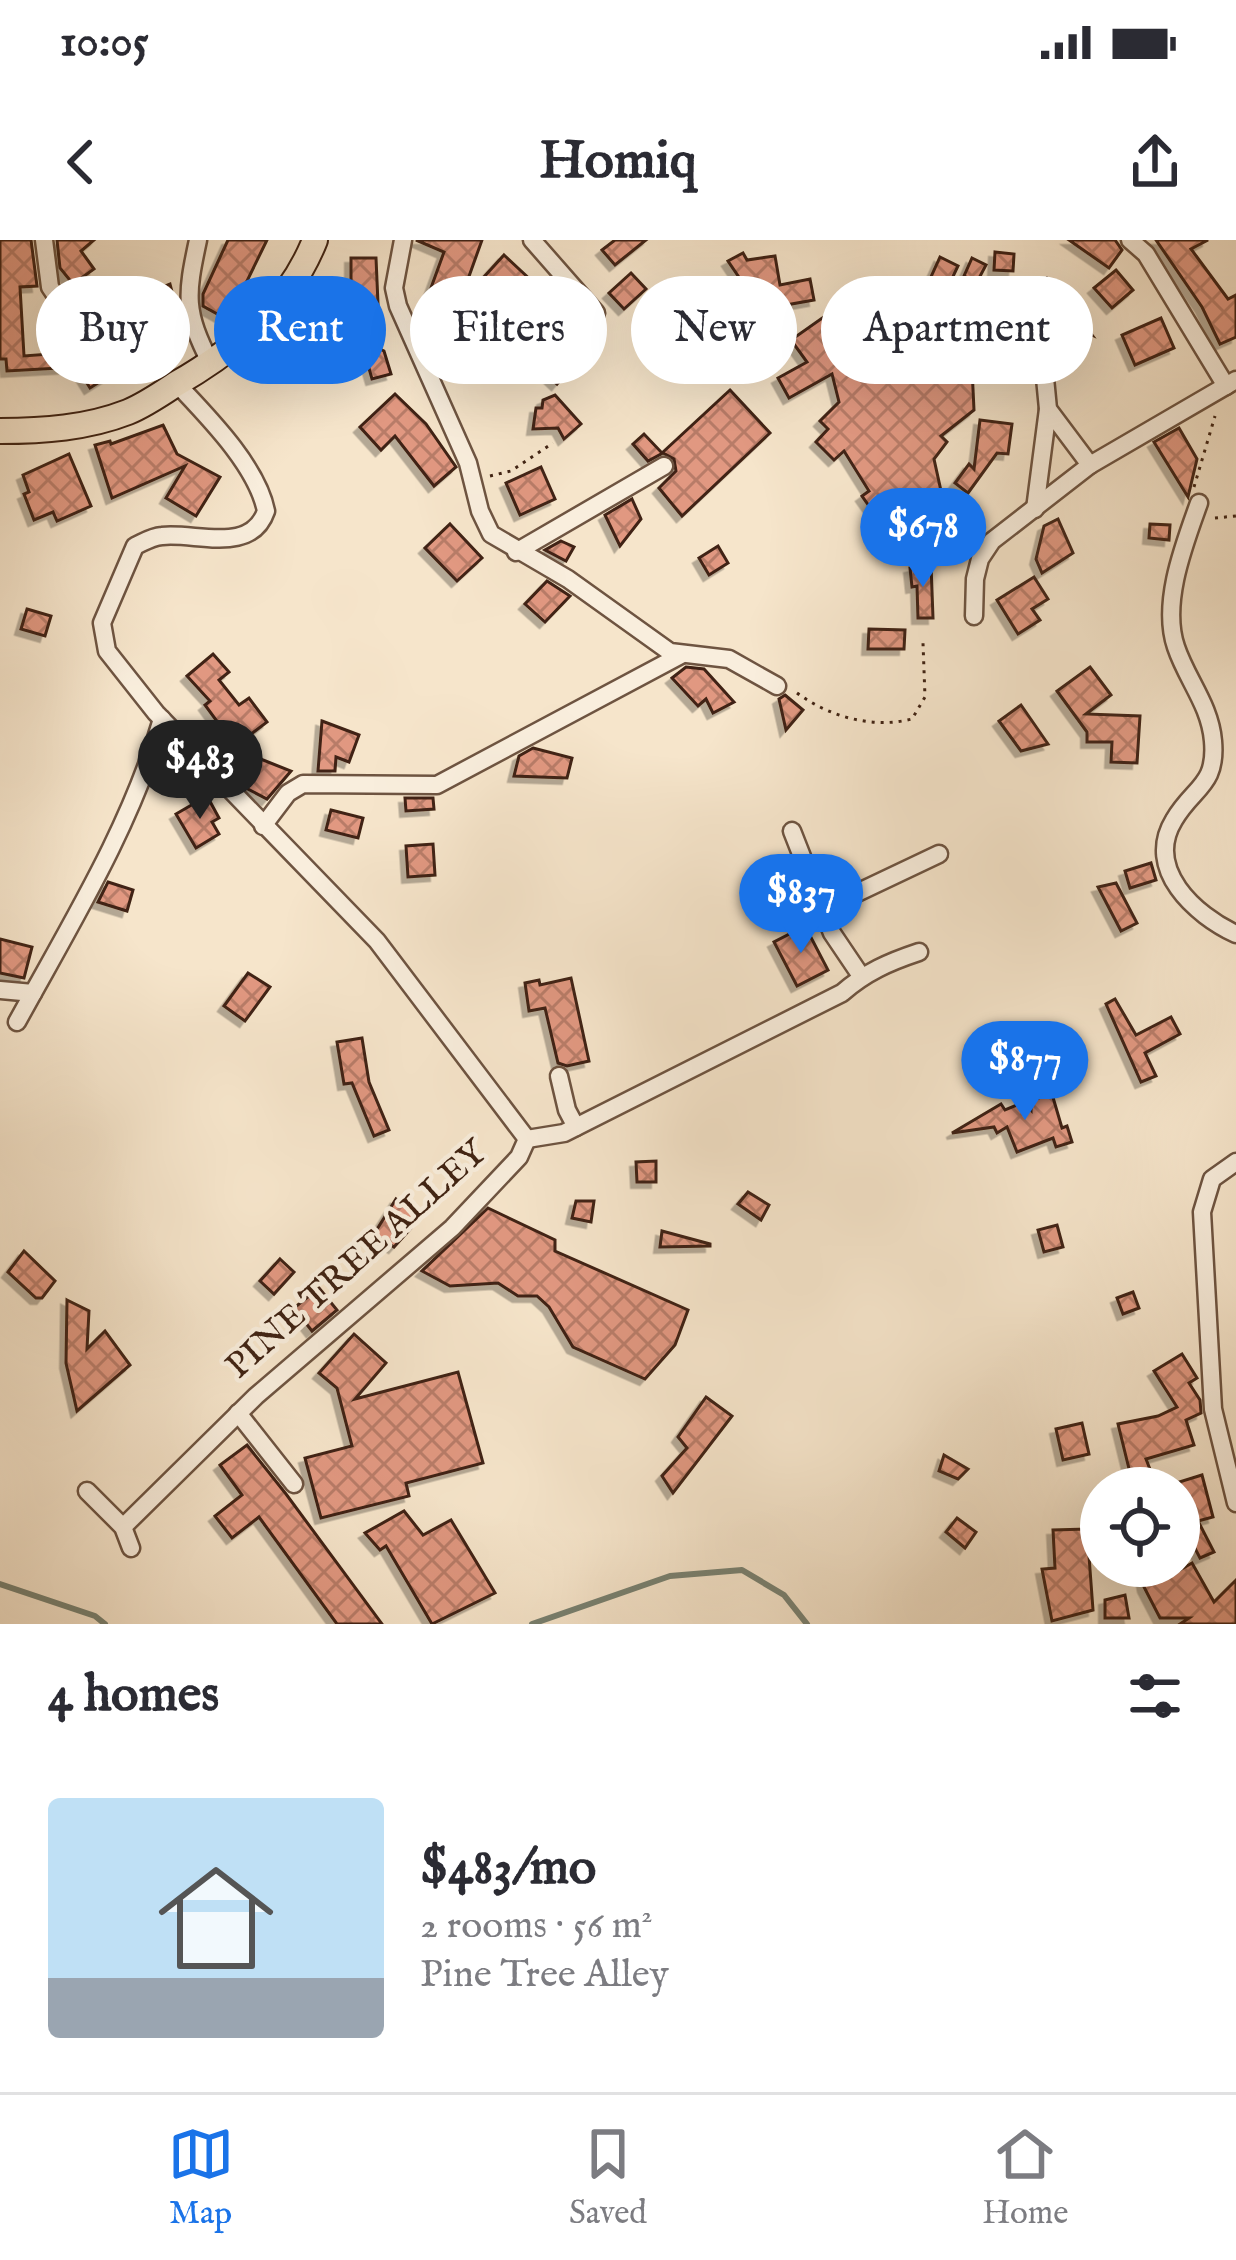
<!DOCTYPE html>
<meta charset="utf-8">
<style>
:root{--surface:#fff;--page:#f2f2f3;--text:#2b2b33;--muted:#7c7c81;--line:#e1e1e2;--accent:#1a73e8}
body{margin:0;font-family:"IM FELL English",serif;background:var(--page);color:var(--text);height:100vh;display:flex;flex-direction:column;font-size:45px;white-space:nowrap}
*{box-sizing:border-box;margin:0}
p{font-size:39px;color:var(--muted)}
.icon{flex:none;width:66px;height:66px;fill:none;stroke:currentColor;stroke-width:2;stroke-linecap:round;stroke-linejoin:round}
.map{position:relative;height:1384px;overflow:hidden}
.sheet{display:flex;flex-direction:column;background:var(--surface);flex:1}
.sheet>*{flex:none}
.guide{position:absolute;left:36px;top:36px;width:1164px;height:108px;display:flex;gap:24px}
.fabs{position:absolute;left:1080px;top:1227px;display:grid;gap:24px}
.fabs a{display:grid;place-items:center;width:120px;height:120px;border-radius:50%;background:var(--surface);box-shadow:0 12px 48px #0002;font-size:60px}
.price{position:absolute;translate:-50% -102px;padding:0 27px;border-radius:42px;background:var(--accent);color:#fff;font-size:39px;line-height:78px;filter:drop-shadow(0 3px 6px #0008)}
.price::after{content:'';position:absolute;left:50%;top:72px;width:36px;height:27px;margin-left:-18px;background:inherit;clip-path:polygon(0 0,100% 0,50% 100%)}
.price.active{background:#222;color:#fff}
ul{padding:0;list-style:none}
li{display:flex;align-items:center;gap:36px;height:300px;padding:0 48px}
li span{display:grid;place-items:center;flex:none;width:336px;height:240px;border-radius:12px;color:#555}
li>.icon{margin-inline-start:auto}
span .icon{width:144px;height:144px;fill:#fffc;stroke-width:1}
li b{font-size:51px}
h2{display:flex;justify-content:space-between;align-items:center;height:144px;padding:0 48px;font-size:51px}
.tag{padding:0 42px;border-radius:54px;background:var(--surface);box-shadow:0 12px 48px #0002;font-size:42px;line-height:108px}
.tag.active{background:var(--accent);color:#fff}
.status{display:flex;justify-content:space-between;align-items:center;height:84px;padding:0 60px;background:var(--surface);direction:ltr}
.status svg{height:33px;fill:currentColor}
header{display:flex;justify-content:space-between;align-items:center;height:156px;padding:0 48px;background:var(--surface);font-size:54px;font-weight:800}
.menu{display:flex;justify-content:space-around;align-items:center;height:168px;border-top:3px solid var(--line);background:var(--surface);font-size:33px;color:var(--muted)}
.menu a{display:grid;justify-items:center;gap:6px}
.menu .active{color:var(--accent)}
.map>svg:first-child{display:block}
</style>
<div class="status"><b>10:05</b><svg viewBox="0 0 49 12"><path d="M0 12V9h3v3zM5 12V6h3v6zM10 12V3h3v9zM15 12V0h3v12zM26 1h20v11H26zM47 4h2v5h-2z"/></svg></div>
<header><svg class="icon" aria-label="back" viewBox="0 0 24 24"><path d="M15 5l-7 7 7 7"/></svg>Homiq<svg class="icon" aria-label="share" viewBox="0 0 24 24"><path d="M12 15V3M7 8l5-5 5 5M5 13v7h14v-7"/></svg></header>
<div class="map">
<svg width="1236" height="1384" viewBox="0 0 1236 1384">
<defs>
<pattern id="building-cross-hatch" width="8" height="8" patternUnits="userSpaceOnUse" patternTransform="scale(3)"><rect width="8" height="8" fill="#e19881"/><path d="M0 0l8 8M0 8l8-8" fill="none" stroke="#b87c68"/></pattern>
<filter id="shadow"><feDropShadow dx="-5.5" dy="5.5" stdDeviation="0" flood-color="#0004"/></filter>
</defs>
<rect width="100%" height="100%" fill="#f6e5cb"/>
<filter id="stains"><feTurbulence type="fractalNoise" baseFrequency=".00167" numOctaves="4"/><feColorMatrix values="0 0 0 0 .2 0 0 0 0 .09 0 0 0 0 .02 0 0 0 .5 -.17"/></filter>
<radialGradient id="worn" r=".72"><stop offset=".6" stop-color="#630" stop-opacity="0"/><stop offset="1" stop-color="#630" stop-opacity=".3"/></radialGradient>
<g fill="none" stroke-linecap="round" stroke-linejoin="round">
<g stroke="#788171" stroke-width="6">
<polyline points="0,1344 95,1376 105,1384"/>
<polyline points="532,1384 670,1336 742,1330 784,1355 807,1384"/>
</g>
</g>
<g fill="url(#building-cross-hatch)" stroke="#402313" stroke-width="3" filter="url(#shadow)">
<polygon points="0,0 31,0 37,46 20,47 24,116 64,113 53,96 63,89 81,111 96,106 104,109 99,112 112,134 90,148 77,127 7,131 6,119 0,119"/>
<polygon points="57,0 94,0 81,11 94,29 73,44 60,28"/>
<polygon points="228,0 267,0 228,80 203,66 203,54"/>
<polygon points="416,0 482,0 458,67 428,56 444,12"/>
<polygon points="615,0 646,0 615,25 602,10"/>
<polygon points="1069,0 1115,0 1122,10 1109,28"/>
<polygon points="1156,0 1208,0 1191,9 1228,59 1236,55 1236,97 1220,104 1202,67"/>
<polygon points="995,12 1014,14 1013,31 994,30"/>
<polygon points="743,13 747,20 775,16 780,45 810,39 814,60 786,65 766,77 728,21"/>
<polygon points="504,15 549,57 529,78 561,104 580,80 598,95 557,144 491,82 507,61 483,38"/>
<polygon points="940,17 958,26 938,68 969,70 970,104 977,104 977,128 972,128 974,170 941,196 947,202 934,219 945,269 920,275 928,284 915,295 896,272 881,283 862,256 869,251 844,211 834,220 816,202 828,189 820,181 839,162 832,134 789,158 778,138 807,122 791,100 845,62 846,80 871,77 873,109 916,131 953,131 953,95 926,93 922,98 926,48"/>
<polygon points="351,18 376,18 380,109 384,111 391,134 372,139 360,97 347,92 345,66 351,65"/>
<polygon points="972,18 986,25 977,42 964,36"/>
<polygon points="1116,30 1133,50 1112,68 1094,48"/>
<polygon points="631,33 646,49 624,69 609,53"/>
<polygon points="1047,38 1069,53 1065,59 1092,95 1083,91 1054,112 1026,73 1046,74 1028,66"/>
<polygon points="170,44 179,79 170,83 178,98 162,106 164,111 145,119 126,81 159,64 153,51"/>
<polygon points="122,55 130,70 107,82 99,68"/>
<polygon points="1161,78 1174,108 1135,125 1122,95"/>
<polygon points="730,150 770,193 682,276 659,248 676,231 674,219 663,213 648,221 633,204 644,194 662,213"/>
<polygon points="395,154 426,184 456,227 434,246 395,196 381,210 360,187"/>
<polygon points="555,155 581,184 564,199 558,188 533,189 536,168 542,168 543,160"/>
<polygon points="980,180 1012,184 1008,214 997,213 968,253 955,243 969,224 974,229"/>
<polygon points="163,185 177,214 220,237 196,276 166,258 185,226 112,258 95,205 110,201 111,204"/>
<polygon points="1179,188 1197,219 1188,257 1154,202"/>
<polygon points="69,214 91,266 57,281 53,272 34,280 24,254 29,252 23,235"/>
<polygon points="541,227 555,259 520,275 506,243"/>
<polygon points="632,259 641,279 620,306 605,275"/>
<polygon points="1058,279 1073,313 1042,333 1036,319 1044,286"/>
<polygon points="450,284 482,318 457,341 425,308"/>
<polygon points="1150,284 1170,285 1169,300 1149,298"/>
<polygon points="561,301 574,307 566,321 545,310"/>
<polygon points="718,306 728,323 709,335 699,318"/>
<polygon points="931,324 933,378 918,378 917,346 912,347 910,328"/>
<polygon points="1034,337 1048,359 1032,369 1040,380 1018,394 997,360"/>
<polygon points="547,341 570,356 545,382 525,364"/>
<polygon points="27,369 51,376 45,396 21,389"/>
<polygon points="869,389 905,390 904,409 868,409"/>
<polygon points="213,414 229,432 219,440 239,465 249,458 267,482 235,506 205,465 210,461 187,436"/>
<polygon points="686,427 704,429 734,462 713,473 706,459 698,466 672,438"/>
<polygon points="1090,427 1111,455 1086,474 1140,476 1137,523 1111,522 1112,502 1087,502 1087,492 1057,451"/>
<polygon points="785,455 803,470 786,490 779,459"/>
<polygon points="1021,465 1048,504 1021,511 999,481"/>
<polygon points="322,481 359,495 349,522 336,517 335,531 318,531"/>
<polygon points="533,508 572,518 567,538 514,536 519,516"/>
<polygon points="258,518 291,531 267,559 246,548"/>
<polygon points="207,556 219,578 212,582 219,594 196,608 176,574"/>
<polygon points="405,558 433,558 434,569 406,571"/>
<polygon points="331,570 363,578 358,598 326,590"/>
<polygon points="433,604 435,635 408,637 406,606"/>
<polygon points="1151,623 1156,640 1130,648 1125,631"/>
<polygon points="108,642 133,650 127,671 98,662"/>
<polygon points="1116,643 1137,683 1121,691 1098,647"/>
<polygon points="805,686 828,730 797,746 774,702"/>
<polygon points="0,699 32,707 24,738 0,733"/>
<polygon points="248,733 270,747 245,781 224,766"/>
<polygon points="571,738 589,821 567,826 558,823 545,768 529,771 525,743 539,740 540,745"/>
<polygon points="1115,759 1136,795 1171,777 1180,794 1145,813 1156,836 1141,842 1106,764"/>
<polygon points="362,798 369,842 389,890 374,896 352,843 344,844 337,802"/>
<polygon points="1054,831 1060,848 1042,854 1036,836"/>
<polygon points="1052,854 1062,888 1067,886 1072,902 1056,907 1053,898 1017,912 1007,887 997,893 994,887 952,893 1001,864 1005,870 1024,862 1031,870 1031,860"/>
<polygon points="656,921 656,942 637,942 636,922"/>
<polygon points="748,952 769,965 761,980 738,964"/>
<polygon points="396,959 421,977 394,1007 374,994"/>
<polygon points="576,961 594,961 591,982 572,978"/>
<polygon points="488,968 555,1000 555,1011 688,1070 675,1105 645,1139 573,1107 549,1067 537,1056 518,1056 498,1043 450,1046 422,1031"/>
<polygon points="1057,985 1063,1007 1044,1012 1038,990"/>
<polygon points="662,991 710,1004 710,1006 660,1007"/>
<polygon points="24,1011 55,1041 42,1058 36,1058 8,1032"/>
<polygon points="280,1019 294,1032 274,1054 260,1041"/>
<polygon points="319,1048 337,1070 312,1091 294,1068"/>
<polygon points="1133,1052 1139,1068 1123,1074 1117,1058"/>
<polygon points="67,1060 89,1071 87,1109 105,1091 130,1125 77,1171 66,1123"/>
<polygon points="354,1094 386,1123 355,1159 458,1132 483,1223 406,1243 409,1256 321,1278 305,1218 352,1206 337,1148 319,1133"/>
<polygon points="1182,1114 1197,1138 1189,1143 1200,1160 1201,1173 1186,1180 1194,1205 1146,1219 1153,1237 1133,1245 1118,1184 1158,1176 1177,1167 1154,1131"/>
<polygon points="706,1157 732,1176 673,1253 662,1236 687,1208 678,1197"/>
<polygon points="1082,1183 1089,1214 1063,1220 1056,1189"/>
<polygon points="247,1205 286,1254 382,1384 337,1384 259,1277 232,1298 215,1276 242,1255 220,1225"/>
<polygon points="944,1215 968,1229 958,1239 939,1231"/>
<polygon points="1202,1235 1213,1277 1198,1281 1214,1312 1200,1318 1183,1285 1179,1286 1179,1242"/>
<polygon points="404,1271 423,1295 451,1280 495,1353 432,1384 386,1306 380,1310 365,1293"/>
<polygon points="957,1278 976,1292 965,1308 946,1292"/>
<polygon points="1087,1289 1093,1370 1052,1381 1042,1329 1055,1328 1053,1290"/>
<polygon points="1192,1323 1214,1362 1236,1340 1236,1384 1180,1384 1189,1378 1160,1378 1144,1347 1140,1326 1160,1326 1166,1338"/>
<polygon points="1125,1355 1129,1378 1105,1378 1105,1360"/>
</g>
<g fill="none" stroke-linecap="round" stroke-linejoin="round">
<defs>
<g id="street">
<polyline points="44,0 50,47 85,99"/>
<path d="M198 0C186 56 184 71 211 124"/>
<polyline points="403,0 394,48 398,66 468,223 480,271 491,294 568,339 670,412 729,419 777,446"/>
<polyline points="532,0 596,73"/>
<polyline points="1130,0 1146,14 1226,146"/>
<polyline points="1002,89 1026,100 1033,108 1045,138 1048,169 1090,225"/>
<path d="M1199 263C1184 305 1161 363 1176 407 1187 440 1210 465 1213 501 1217 546 1193 547 1174 580 1144 629 1195 675 1236 694"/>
<polyline points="1035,269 1048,169"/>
<polyline points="516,312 664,226"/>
<polyline points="974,376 975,339 980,319 992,301 1090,225 1236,140"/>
<polyline points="263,586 288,553 303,544 437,545 681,415"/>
<polyline points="792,591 832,693 861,736"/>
<polyline points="821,670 939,614"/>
<polyline points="0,750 33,753"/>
<path d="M17 782C70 685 131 587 162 479"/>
<polyline points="559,836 567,870 576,887"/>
<path d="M527 899 564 893 842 753C866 732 889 722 919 712"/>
<polyline points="1236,922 1212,939 1202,972 1213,1169 1236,1263"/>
<polyline points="238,1173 294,1244"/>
<polyline points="87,1251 123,1287 131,1308"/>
<path d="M123 1287 256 1156 452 988 519 917 527 899 377 701 156 473 107 411 102 383 135 306C144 302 151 297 162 296 196 292 251 315 266 271 257 226 208 177 177 144"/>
</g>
<path id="primary" d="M0 191C43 191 87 188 128 172 145 165 161 154 176 144 235 110 289 66 315 0"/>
</defs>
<use href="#street" stroke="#6e5441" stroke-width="21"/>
<use href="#primary" stroke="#402313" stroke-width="28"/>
<g stroke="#402313" stroke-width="3" stroke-dasharray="3 6" stroke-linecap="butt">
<polyline points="490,236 511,231 553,203"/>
<polyline points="1194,247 1215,176"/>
<polyline points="1215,278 1236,276"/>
<path d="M797 453C830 477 873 489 912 479L925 457 923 403"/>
</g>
<use href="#street" stroke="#f9eedd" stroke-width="16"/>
<use href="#primary" stroke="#f6e5cb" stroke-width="24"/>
</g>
<g text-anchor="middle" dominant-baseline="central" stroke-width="9" stroke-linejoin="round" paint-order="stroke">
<g font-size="36" fill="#402313" stroke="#f9eedd">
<text transform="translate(357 1020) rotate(-42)">PINE TREE ALLEY</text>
</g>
</g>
<rect width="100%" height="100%" filter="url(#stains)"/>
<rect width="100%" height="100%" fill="url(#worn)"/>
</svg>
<div class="fabs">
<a><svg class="icon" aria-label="locate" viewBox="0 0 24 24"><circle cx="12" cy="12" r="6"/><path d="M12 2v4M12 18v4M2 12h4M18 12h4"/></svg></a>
</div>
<b class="price" style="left:923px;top:350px">$678</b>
<b class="price active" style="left:200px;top:582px">$483</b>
<b class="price" style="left:801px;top:716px">$837</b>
<b class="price" style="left:1025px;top:883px">$877</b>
<div class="guide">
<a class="tag">Buy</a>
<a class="tag active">Rent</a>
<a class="tag">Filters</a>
<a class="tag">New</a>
<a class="tag">Apartment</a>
</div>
</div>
<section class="sheet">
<h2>4 homes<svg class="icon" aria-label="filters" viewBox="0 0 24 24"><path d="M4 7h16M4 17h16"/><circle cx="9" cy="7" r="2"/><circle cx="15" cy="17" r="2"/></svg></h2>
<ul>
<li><span style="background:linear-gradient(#bfe0f5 75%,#9aa5b1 0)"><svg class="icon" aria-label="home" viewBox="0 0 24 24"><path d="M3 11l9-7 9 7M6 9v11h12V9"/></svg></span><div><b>$483/mo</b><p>2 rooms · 56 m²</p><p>Pine Tree Alley</p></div></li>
</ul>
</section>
<nav class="menu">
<a class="active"><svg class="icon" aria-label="map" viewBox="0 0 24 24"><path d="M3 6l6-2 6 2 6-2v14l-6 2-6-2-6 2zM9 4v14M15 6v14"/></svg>Map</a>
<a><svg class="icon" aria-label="saved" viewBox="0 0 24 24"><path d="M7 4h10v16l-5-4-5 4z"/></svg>Saved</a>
<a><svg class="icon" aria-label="home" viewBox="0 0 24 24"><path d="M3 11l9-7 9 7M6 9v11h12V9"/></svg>Home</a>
</nav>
